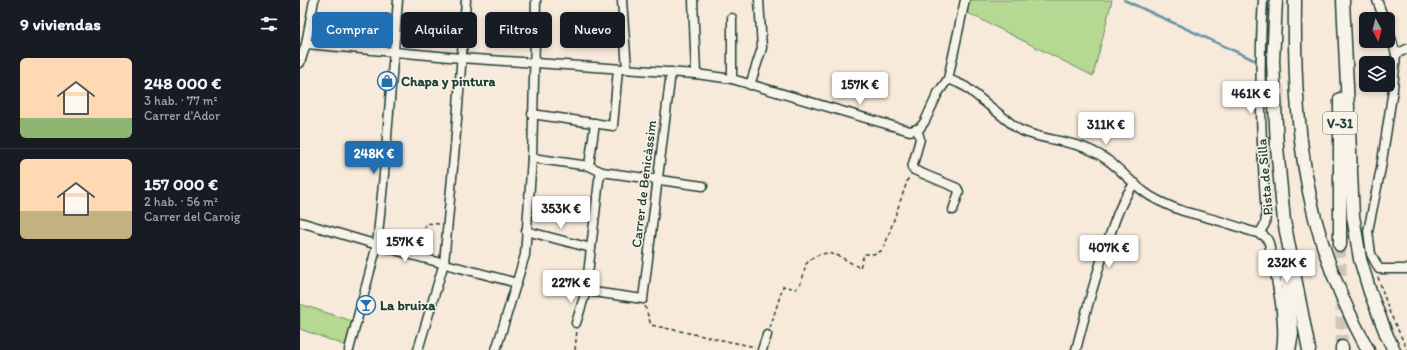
<!DOCTYPE html>
<html lang="es">
<meta charset="utf-8">
<style>
:root{--surface:#171b24;--page:#20242c;--text:#f1f3f6;--muted:#9ea1a6;--line:#363941;--accent:#1f6fb2}
body{margin:0;font-family:Itim,sans-serif;background:var(--page);color:var(--text);height:100vh;display:flex;flex-direction:column;font-size:15px;white-space:nowrap}
*{box-sizing:border-box;margin:0}
p{font-size:13px;color:var(--muted)}
.icon{flex:none;width:22px;height:22px;fill:none;stroke:currentColor;stroke-width:2;stroke-linecap:round;stroke-linejoin:round}
.map{position:relative;flex:1;overflow:hidden}
.sheet{display:flex;flex-direction:column;background:var(--surface);width:300px}
.sheet>*{flex:none}
.banner{position:absolute;left:12px;top:12px;width:380px;height:36px;display:flex;gap:8px}
.needle{width:26px;rotate:173deg}
.buttons{position:absolute;left:1059px;top:12px;display:grid;gap:8px}
.buttons a{display:grid;place-items:center;width:36px;height:36px;border-radius:6px;background:var(--surface);box-shadow:0 2px 6px #0003;font-size:20px}
.price{position:absolute;translate:-50% -34px;padding:0 9px;border-radius:4px;background:#fff;color:#222;font-size:13px;line-height:26px;filter:drop-shadow(0 1px 2px #0008)}
.price::after{content:'';position:absolute;left:50%;top:24px;width:12px;height:9px;margin-left:-6px;background:inherit;clip-path:polygon(0 0,100% 0,50% 100%)}
.price.current{background:var(--accent);color:#fff}
ul{padding:0;list-style:none}
li{display:flex;align-items:center;gap:12px;height:100px;padding:0 20px}
li+li{border-top:1px solid var(--line)}
li span{display:grid;place-items:center;flex:none;width:112px;height:80px;border-radius:6px;color:#555}
li>.icon{margin-inline-start:auto}
span .icon{width:48px;height:48px;fill:#fffc;stroke-width:1}
li b{font-size:17px}
h2{display:flex;justify-content:space-between;align-items:center;height:48px;padding:0 20px;font-size:17px}
.chip{padding:0 14px;border-radius:6px;background:var(--surface);box-shadow:0 2px 6px #0003;font-size:14px;line-height:36px}
.chip.current{background:var(--accent);color:#fff}
main{display:flex;flex:1;min-height:0}
.map>svg:first-child{display:block}
</style>
<main>
<section class="sheet">
<h2>9 viviendas<svg class="icon" aria-label="filters" viewBox="0 0 24 24"><path d="M4 7h16M4 17h16"/><circle cx="9" cy="7" r="2"/><circle cx="15" cy="17" r="2"/></svg></h2>
<ul>
<li><span style="background:linear-gradient(#ffd9b3 75%,#8fb573 0)"><svg class="icon" aria-label="home" viewBox="0 0 24 24"><path d="M3 11l9-7 9 7M6 9v11h12V9"/></svg></span><div><b>248 000 €</b><p>3 hab. · 77 m²</p><p>Carrer d'Ador</p></div></li>
<li><span style="background:linear-gradient(#ffd9b3 65%,#c2b280 0)"><svg class="icon" aria-label="home" viewBox="0 0 24 24"><path d="M3 11l9-7 9 7M6 9v11h12V9"/></svg></span><div><b>157 000 €</b><p>2 hab. · 56 m²</p><p>Carrer del Caroig</p></div></li>
</ul>
</section>
<div class="map">
<svg width="1107" height="350" viewBox="0 0 1107 350">
<rect width="100%" height="100%" fill="#f7eadb"/>
<filter id="ink" filterUnits="userSpaceOnUse"><feTurbulence type="fractalNoise" baseFrequency=".025" numOctaves="2"/><feDisplacementMap in="SourceGraphic" scale="8" xChannelSelector="R" yChannelSelector="G"/><feConvolveMatrix kernelMatrix="1 2 1 2 8 2 1 2 1" color-interpolation-filters="sRGB"/></filter>
<g filter="url(#ink)">
<g fill="#b5d892" stroke="#6a8a63">
<polygon points="669,0 812,0 793,76 666,12"/>
<polygon points="0,304 52,321 47,346 0,329"/>
</g>
<g fill="none" stroke-linecap="round" stroke-linejoin="round">
<polyline stroke="#6695a8" stroke-width="2.5" points="824,0 954,60"/>
<polyline stroke="#ccc7ba" stroke-width="12" stroke-dasharray="12 6" stroke-linecap="butt" points="1040,245 1042,347"/>
<defs>
<g id="minor">
<polyline points="322,0 327,69"/>
<polyline points="393,0 396,74"/>
<polyline points="1077,0 1084,19"/>
<polyline points="1088,28 1096,54 1093,89 1081,168 1068,231 1071,254 1079,269 1107,269"/>
<polyline points="6,44 161,58 396,74 432,79 610,131 620,128 625,121 638,93 648,79 665,0"/>
<polyline points="1096,54 1107,49"/>
<polyline points="0,63 6,44 14,0"/>
<polyline points="432,79 432,18"/>
<path d="M648 79 658 83 666 87 718 129C742 141 767 139 790 150 812 159 825 177 843 191 854 200 869 206 883 211 905 217 926 222 947 230 953 232 960 233 964 236 967 238 968 240 969 243 975 274 986 321 981 350"/>
<polyline points="450,85 462,48 459,0"/>
<polyline points="232,114 313,126 318,69"/>
<polyline points="617,129 620,139 612,168 614,170 657,188 659,192 653,210"/>
<polyline points="232,158 289,166 302,172 403,186"/>
<polyline points="289,166 295,123"/>
<polyline points="0,222 115,256 217,283"/>
<polyline points="226,231 291,248"/>
<path d="M959 234 965 224 966 216C961 144 958 72 963 0"/>
<polyline points="286,291 343,299 371,72"/>
<polyline points="276,323 286,291 299,180 302,172"/>
<polyline points="49,350 77,245 84,174 98,0"/>
<polyline points="118,350 144,263 155,146 166,0"/>
<polyline points="196,350 225,255 232,158 236,0"/>
<polyline points="462,350 467,335"/>
<path d="M776 350C786 311 796 273 810 235 816 217 822 199 835 183"/>
</g>
<g id="highway">
<polyline points="976,0 973,61 977,147 984,221 1009,350"/>
<path d="M995 0C994 72 997 147 1015 218 1027 264 1045 308 1068 350"/>
<polyline points="1043,0 1053,216 1060,259 1070,292 1087,336 1094,350"/>
<polyline points="1040,99 1040,245"/>
<polyline points="985,262 992,333 989,350"/>
<polyline points="1042,347 1042,350"/>
</g>
</defs>
<use href="#minor" stroke="#1f3d34" stroke-width="11"/>
<use href="#highway" stroke="#1f3d34" stroke-width="15"/>
<g stroke="#1f3d34" stroke-width="1.5" stroke-dasharray="4 3" stroke-linecap="butt">
<polyline points="119,248 126,223 140,224"/>
<polyline points="1078,277 1089,311 1107,349"/>
<polyline points="345,306 351,325 455,347"/>
<path d="M470 328 483 286 496 289 502 281 506 264 512 258 520 254 528 253 539 256 560 268 564 254C572 254 578 255 584 248L609 176"/>
<polyline points="275,350 277,330"/>
</g>
<use href="#minor" stroke="#f7f3e8" stroke-width="8"/>
<use href="#highway" stroke="#f7f3e8" stroke-width="12"/>
</g>
</g>
<defs>
<symbol id="shop-ring" viewBox="-11 -11 22 22"><circle r="9.5" fill="#f7f3e8" stroke="#1f6fb2" stroke-width="1.5"/><path d="M-5-2.5h2.3a2.7 3.5 0 0 1 5.4 0H5L5.5 6h-11ZM-1.5-2.5h3a1.5 2.3 0 0 0-3 0Z" fill="#1f6fb2"/></symbol>
<symbol id="bar-ring" viewBox="-11 -11 22 22"><circle r="9.5" fill="#f7f3e8" stroke="#1f6fb2" stroke-width="1.5"/><path d="M-6-5H6L.8 .8V4.5H3.5V6h-7V4.5H-.8V.8Z" fill="#1f6fb2"/></symbol>
</defs>
<g fill-rule="evenodd">
<use href="#shop-ring" x="76" y="70" width="22" height="22"/>
<use href="#bar-ring" x="55" y="294" width="22" height="22"/>
</g>
<g text-anchor="middle" dominant-baseline="central" stroke-width="3" stroke-linejoin="round" paint-order="stroke">
<rect fill="#f7f3e8" stroke="#60746a" stroke-width="1" x="1023" y="112" width="34" height="22" rx="3"/>
<g font-size="13" font-weight="bold" fill="#1f3d34">
<text x="1040" y="123">V-31</text>
</g>
<g font-size="14" font-weight="bold" fill="#1f3d34" stroke="#f7f3e8" text-anchor="start">
<text x="101" y="81">Chapa y pintura</text>
<text x="80" y="305">La bruixa</text>
</g>
<g font-size="14" fill="#1f3d34" stroke="#f7f3e8">
<text transform="translate(965 177) rotate(-95)">Pista de Silla</text>
<text transform="translate(344 184) rotate(-83)">Carrer de Benicàssim</text>
</g>
</g>
</svg>
<div class="buttons">
<a><svg class="needle" viewBox="-14 -14 28 28"><path d="M0-13l5 13h-10z" fill="#e53935"/><path d="M0 13l5-13h-10z" fill="#9ea1a6"/></svg></a>
<a><svg class="icon" aria-label="layers" viewBox="0 0 24 24"><path d="M12 4l9 5-9 5-9-5zM3 14l9 5 9-5"/></svg></a>
</div>
<b class="price" style="left:560px;top:106px">157K €</b>
<b class="price" style="left:951px;top:115px">461K €</b>
<b class="price" style="left:806px;top:146px">311K €</b>
<b class="price current" style="left:74px;top:175px">248K €</b>
<b class="price" style="left:261px;top:230px">353K €</b>
<b class="price" style="left:105px;top:263px">157K €</b>
<b class="price" style="left:809px;top:269px">407K €</b>
<b class="price" style="left:987px;top:284px">232K €</b>
<b class="price" style="left:271px;top:304px">227K €</b>
<div class="banner">
<a class="chip current">Comprar</a>
<a class="chip">Alquilar</a>
<a class="chip">Filtros</a>
<a class="chip">Nuevo</a>
</div>
</div>
</main>
